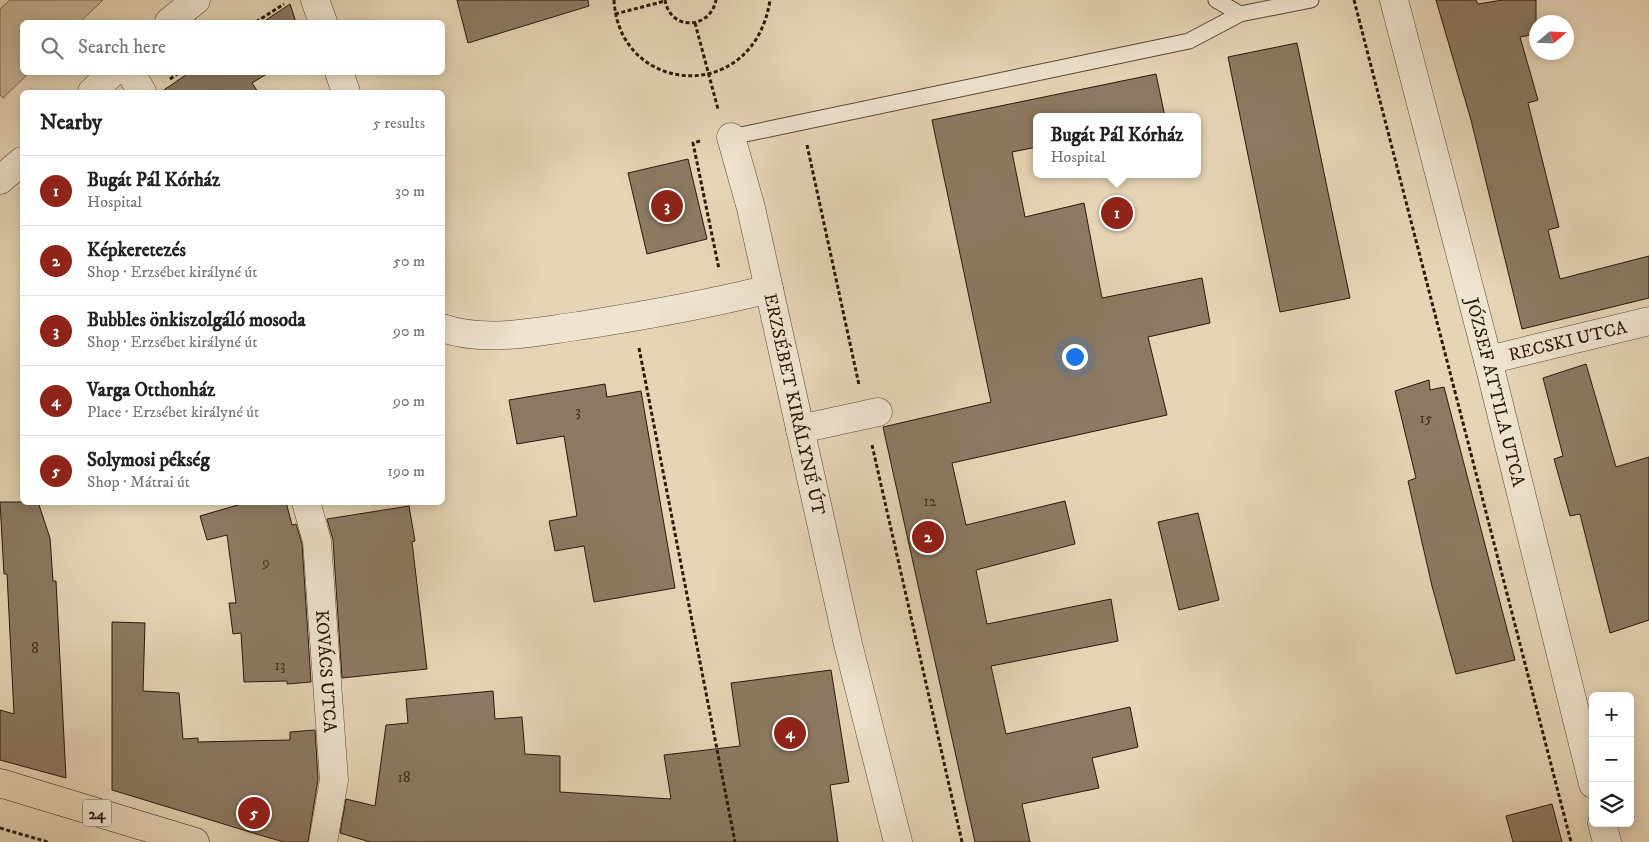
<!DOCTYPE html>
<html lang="en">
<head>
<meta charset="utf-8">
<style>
	:root { --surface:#fff; --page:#f6f6f6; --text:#222; --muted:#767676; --line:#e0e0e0; --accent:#8f2418 }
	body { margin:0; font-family:"IM FELL DW Pica",serif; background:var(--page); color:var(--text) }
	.controls { position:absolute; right:15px; bottom:15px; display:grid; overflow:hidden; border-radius:8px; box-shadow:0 2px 12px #0003 }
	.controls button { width:45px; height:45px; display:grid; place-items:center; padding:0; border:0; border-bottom:1px solid var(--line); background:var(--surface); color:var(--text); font:25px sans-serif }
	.compass { position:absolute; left:1529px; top:15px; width:45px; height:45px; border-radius:50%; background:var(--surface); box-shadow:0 2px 12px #0003; rotate:71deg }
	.you { position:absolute; left:1074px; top:356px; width:18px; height:18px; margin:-12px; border:4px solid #fff; border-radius:50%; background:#1a73e8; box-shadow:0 0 0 8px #1a73e833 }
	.badge { display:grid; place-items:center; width:32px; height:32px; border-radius:50%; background:var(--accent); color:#fff; font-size:16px; font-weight:700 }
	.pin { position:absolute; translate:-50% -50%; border:2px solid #fff; box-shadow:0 1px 5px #0006 }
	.popup { position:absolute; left:1033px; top:113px; width:168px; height:65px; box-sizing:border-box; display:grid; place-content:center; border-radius:8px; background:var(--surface); filter:drop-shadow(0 1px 4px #0005); font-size:16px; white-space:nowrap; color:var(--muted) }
	.popup b { font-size:19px; color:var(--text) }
	.popup::after { content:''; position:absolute; left:50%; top:100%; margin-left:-10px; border:10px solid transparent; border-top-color:var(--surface) }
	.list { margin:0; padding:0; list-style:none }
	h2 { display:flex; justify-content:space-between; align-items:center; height:65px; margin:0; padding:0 20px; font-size:21px }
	h2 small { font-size:16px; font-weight:400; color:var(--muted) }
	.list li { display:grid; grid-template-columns:32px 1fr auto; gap:15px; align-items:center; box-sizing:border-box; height:70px; padding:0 20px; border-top:1px solid var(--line) }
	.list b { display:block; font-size:19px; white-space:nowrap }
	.list p { margin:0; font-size:16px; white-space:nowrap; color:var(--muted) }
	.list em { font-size:16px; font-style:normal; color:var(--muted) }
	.icon { flex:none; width:28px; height:28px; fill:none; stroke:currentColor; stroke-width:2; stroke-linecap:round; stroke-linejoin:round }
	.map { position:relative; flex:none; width:1649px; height:842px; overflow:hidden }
	.search { position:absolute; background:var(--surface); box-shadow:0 2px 12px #0003; left:20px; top:20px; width:425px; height:55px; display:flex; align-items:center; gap:12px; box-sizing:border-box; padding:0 18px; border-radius:8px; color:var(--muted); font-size:19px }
	.panel { position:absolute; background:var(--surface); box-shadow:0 2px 12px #0003; left:20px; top:90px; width:425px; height:415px; border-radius:8px }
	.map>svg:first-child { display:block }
	.green { fill:#c6b598; stroke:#786652 }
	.building { fill:#8c7a63; stroke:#2a180b }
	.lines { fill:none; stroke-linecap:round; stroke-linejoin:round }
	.service-casing { stroke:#594736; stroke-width:17 }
	.minor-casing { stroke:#594736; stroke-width:29 }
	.primary-casing { stroke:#2a180b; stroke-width:29 }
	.path { stroke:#2a180b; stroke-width:3; stroke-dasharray:4 2.5; stroke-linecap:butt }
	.service { stroke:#efe4cf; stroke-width:15 }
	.minor { stroke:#efe4cf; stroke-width:28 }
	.primary { stroke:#e6d5b5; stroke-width:28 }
	.labels { text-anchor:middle; stroke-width:4; stroke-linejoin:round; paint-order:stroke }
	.number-label { font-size:15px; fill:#423021 }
	.shield { fill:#efe4cf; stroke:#655546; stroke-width:1 }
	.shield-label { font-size:16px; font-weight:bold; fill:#2a180b }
	.street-label { font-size:18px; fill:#2a180b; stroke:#efe4cf }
</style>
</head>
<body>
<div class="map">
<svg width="1649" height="842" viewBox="0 0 1649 842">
	<rect width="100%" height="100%" fill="#e6d5b5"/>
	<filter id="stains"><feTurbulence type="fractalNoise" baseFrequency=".004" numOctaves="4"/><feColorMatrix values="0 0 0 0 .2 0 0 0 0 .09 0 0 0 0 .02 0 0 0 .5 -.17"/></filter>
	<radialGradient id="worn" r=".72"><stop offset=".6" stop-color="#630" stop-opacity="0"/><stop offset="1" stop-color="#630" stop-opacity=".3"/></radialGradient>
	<polygon class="green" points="10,0 103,0 80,22 22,22 22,72 29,73 3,98 0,95 0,9"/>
	<g class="building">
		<polygon points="457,0 588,0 589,6 468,43"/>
		<polygon points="1436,0 1476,0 1478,4 1503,0 1536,0 1536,34 1520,37 1538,100 1528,103 1559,227 1548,230 1560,279 1649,256 1649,298 1522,329 1471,120"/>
		<polygon points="290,4 296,22 263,22"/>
		<polygon points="1297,43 1350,298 1280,312 1228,57"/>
		<polygon points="190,72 270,72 252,83 258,92 161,92"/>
		<polygon points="1156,74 1165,117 1037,117 1037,147 1012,152 1025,217 1084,203 1102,298 1202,278 1210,323 1148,337 1167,415 952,463 966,525 1065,501 1075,544 976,570 987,624 1111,599 1118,641 991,666 1006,734 1130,707 1138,747 1092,758 1099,788 1022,804 1030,842 975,842 883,427 991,402 932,120"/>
		<polygon points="688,159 707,239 647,254 628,173"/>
		<polygon points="1586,364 1616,467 1649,457 1649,620 1610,633 1580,514 1570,516 1554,459 1563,456 1543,378"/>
		<polygon points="1429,380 1430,390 1444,387 1515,660 1456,674 1432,586 1408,481 1416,478 1395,391"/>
		<polygon points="605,384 607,397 641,391 675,588 594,602 584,546 555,551 549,521 577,516 564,436 517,444 509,400"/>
		<polygon points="0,502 38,502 50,538 53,581 56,581 66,778 0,760 0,710 14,714 7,574 4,574"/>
		<polygon points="248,502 286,502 292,525 296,524 302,544 311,682 287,684 287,681 244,682 241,633 233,634 229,603 236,603 227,535 207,540 200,516"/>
		<polygon points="409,506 415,541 412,542 427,669 342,678 333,540 327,519"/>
		<polygon points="1198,513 1219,600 1179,610 1158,522"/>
		<polygon points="112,622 145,623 143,691 179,693 183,739 198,738 198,742 290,740 290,732 315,730 318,779 308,842 284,842 263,836 112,790"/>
		<polygon points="831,670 849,782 830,785 838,842 370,842 340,833 346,799 375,806 386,725 408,723 406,699 493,691 495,719 522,717 525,754 560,756 560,792 671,799 664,755 740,746 731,683"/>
		<polygon points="1552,804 1562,842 1513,842 1506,816"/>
	</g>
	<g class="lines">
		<g class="service-casing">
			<g id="service">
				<polyline points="1216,0 1240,14 1311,0"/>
				<polyline points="731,137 1189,41 1240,14"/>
			</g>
		</g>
		<g class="minor-casing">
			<g id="minor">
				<polyline points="315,0 323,22"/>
				<path id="s1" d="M1394 0 1488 360 1593 784"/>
				<polyline points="169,22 196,0"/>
				<polyline points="130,72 142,92"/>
				<polyline points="339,72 346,92"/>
				<polyline points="92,92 113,72"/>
				<polyline points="731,137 751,208 769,289"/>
				<polyline points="0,180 22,161"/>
				<path id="s2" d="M442 328C486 343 533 332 578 326 642 316 706 305 769 289L848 644 898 842"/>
				<path id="s3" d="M1488 360 1649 321"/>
				<polyline points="800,429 878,412"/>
				<path id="s4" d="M306 502 317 541 334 780 323 842"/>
				<polyline points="1602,823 1607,842"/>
			</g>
		</g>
		<g class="primary-casing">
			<polyline id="primary" points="0,783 195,842"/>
		</g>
		<g class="path">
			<path d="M614 0C619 96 754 106 770 0"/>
			<path d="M665 0C670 31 710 30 716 0"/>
			<polyline points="1354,0 1571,842"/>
			<polyline points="615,14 665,1"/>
			<polyline points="256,22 284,4"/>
			<polyline points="695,23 718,109"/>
			<polyline points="170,79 180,72"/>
			<polyline points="700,141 693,143 719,269"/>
			<polyline points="807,145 859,385"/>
			<polyline points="639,348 735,842"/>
			<polyline points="872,445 962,842"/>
			<polyline points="0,828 48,842"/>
		</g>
		<use href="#service" class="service"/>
		<use href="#minor" class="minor"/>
		<use href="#primary" class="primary"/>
	</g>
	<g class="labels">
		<g class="number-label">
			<text x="578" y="416">3</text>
			<text x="1426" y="423">15</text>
			<text x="930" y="506">12</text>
			<text x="266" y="567">9</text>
			<text x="35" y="653">8</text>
			<text x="280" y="670">13</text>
			<text x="404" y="782">18</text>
		</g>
		<rect class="shield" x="83" y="799.5" width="28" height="27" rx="4"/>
		<g class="shield-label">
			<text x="97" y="819">24</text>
		</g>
		<g class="street-label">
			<text dy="6" stroke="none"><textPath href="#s3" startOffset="82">RECSKI UTCA</textPath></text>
			<text dy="6" stroke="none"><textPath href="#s1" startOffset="405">JÓZSEF ATTILA UTCA</textPath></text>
			<text dy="6" stroke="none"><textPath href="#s2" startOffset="450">ERZSÉBET KIRÁLYNÉ ÚT</textPath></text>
			<text dy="6" stroke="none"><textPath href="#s4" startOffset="171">KOVÁCS UTCA</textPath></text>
		</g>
	</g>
	<rect width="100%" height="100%" filter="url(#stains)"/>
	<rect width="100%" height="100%" fill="url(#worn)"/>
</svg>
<div class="controls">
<button>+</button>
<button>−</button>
<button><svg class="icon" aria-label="layers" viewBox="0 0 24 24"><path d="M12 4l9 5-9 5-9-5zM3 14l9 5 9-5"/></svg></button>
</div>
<svg class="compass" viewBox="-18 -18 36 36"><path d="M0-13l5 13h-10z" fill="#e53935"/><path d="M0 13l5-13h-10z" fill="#767676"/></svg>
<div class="you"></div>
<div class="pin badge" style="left:1117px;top:213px">1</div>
<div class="popup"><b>Bugát Pál Kórház</b>Hospital</div>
<div class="pin badge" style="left:928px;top:537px">2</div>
<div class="pin badge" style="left:667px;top:206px">3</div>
<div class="pin badge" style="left:790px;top:733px">4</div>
<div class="pin badge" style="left:254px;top:813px">5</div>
<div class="search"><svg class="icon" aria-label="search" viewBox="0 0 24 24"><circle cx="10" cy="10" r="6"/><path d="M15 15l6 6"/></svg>Search here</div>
<section class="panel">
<h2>Nearby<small>5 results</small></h2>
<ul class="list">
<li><span class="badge">1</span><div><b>Bugát Pál Kórház</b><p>Hospital</p></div><em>30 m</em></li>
<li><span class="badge">2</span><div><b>Képkeretezés</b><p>Shop · Erzsébet királyné út</p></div><em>50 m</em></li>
<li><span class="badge">3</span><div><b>Bubbles önkiszolgáló mosoda</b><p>Shop · Erzsébet királyné út</p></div><em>90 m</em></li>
<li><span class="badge">4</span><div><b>Varga Otthonház</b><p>Place · Erzsébet királyné út</p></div><em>90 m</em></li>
<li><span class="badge">5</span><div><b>Solymosi pékség</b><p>Shop · Mátrai út</p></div><em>190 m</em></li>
</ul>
</section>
</div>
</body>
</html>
